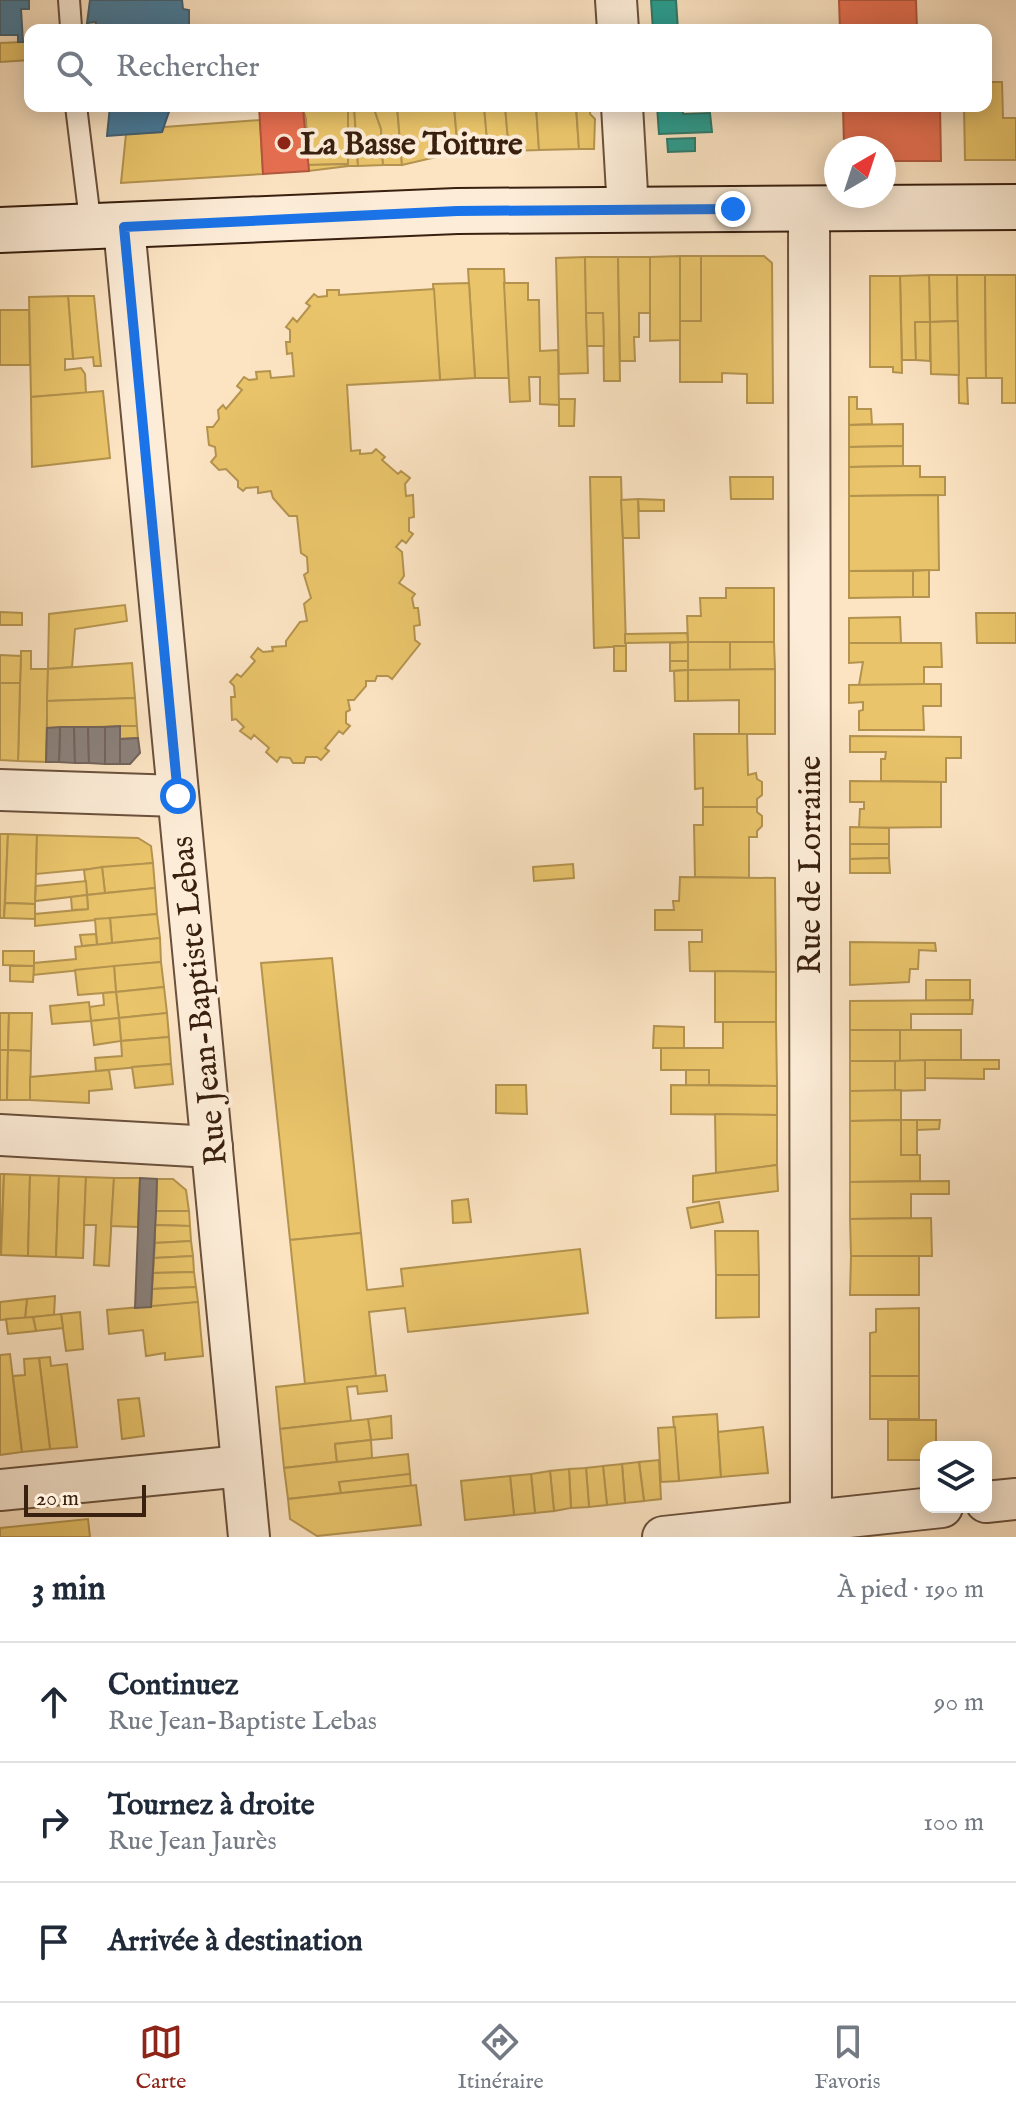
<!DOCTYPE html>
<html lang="fr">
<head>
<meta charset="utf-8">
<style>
	:root { --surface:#fff; --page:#f2f2f3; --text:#1f2937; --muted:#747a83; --line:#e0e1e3; --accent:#8f2418 }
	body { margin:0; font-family:"IM FELL English",serif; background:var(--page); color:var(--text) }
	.controls { position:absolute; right:24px; bottom:24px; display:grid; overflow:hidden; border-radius:16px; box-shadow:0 4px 20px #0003 }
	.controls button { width:72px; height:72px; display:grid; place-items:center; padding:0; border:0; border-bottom:2px solid var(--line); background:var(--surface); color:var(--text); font:40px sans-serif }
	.compass { position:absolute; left:824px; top:136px; width:72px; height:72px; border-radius:50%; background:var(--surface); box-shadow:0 4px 20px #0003; rotate:39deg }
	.scale { position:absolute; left:24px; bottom:20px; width:122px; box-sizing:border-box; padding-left:8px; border:4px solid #39200f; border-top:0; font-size:22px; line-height:28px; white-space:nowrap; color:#39200f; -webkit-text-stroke:6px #fdedd8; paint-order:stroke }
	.stop { position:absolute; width:24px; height:24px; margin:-18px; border:6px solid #1a73e8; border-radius:50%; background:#fff }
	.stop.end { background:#1a73e8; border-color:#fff; box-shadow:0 2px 8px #0008 }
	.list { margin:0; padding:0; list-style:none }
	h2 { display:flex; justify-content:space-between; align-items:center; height:104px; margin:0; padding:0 32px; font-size:34px }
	h2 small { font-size:26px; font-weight:400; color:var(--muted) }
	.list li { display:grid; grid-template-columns:52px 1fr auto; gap:24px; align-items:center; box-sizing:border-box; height:120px; padding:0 32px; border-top:2px solid var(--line) }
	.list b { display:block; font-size:30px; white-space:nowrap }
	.list p { margin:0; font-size:26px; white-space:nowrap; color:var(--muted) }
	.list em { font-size:26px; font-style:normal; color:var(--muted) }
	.icon { flex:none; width:44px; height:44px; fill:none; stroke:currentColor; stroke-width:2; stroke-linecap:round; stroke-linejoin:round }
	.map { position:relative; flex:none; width:1016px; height:1537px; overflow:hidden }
	.search { position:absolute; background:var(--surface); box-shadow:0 4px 20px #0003; left:24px; right:24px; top:24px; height:88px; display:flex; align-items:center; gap:20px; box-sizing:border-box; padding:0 28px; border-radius:16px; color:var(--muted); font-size:30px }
	.sheet { height:464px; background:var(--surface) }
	nav { display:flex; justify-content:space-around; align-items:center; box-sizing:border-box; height:112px; border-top:2px solid var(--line); background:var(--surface); font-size:22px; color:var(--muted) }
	nav a { display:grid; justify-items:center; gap:4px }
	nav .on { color:var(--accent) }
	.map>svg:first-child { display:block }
	.homes { fill:#e9c46a; stroke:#b4934f; stroke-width:2 }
	.shops { fill:#e76f51; stroke:#b3573d; stroke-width:2 }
	.schools { fill:#2a9d8f; stroke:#2e7869; stroke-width:2 }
	.public { fill:#457b9d; stroke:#416072; stroke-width:2 }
	.industry { fill:#8a817c; stroke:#72645b; stroke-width:2 }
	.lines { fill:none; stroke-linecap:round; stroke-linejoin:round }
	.lane-casing { stroke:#6a513c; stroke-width:24 }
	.street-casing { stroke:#6a513c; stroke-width:44 }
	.secondary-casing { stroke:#39200f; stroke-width:48 }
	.lane { stroke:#fdedd8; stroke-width:20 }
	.street { stroke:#fdedd8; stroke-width:40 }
	.secondary { stroke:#fdedd8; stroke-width:44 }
	.route { stroke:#1a73e8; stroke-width:10 }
	.poi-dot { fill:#8f2418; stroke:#fdedd8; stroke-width:3 }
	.labels { text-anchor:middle; stroke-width:8; stroke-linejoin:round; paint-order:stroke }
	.poi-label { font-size:32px; font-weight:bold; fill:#39200f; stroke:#fdedd8; text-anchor:start }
	.street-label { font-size:32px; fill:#39200f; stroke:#fdedd8 }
</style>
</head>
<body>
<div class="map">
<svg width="1016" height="1537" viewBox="0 0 1016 1537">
	<rect width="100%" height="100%" fill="#fce4c3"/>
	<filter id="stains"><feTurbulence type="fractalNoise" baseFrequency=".0025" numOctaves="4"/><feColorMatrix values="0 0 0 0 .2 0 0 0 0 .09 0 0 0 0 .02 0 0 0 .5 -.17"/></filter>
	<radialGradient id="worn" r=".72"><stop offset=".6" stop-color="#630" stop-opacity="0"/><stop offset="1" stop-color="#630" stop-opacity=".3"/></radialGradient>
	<g class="homes">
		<polygon points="23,42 30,42 30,60 0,62 0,43"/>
		<polygon points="986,82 1002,82 1003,118 1016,118 1016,160 965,160 964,106 986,106"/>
		<polygon points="299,106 348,106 348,164 308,165 306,119 303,109 299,109"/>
		<polygon points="348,106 354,106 358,166 348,166"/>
		<polygon points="354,106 373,106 381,129 383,165 358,166"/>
		<polygon points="373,106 397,106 402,165 383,165 381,129"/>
		<polygon points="397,106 454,106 458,152 402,165"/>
		<polygon points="454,106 484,106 488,151 458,152"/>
		<polygon points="484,106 505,106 509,151 488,151"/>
		<polygon points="505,106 536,106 539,150 509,151"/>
		<polygon points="536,106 576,106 579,149 539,150"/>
		<polygon points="576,106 591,106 590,114 595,119 594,149 579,149"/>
		<polygon points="260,120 263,174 121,183 126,134 162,132 164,127"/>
		<polygon points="348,164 348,166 309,171 308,165"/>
		<rect x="680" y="256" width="21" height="65"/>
		<polygon points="680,256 680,340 650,341 650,257"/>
		<polygon points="701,256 764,256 772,263 773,403 747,403 747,374 722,373 722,382 680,382 680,321 701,321"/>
		<polygon points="585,257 588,373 559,374 556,258"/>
		<polygon points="585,257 618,257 620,381 604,381 603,313 586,313"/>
		<polygon points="618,257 650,257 650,313 639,313 639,337 634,337 635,361 620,361"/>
		<polygon points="468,269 504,269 509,378 475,378"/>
		<polygon points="929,275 957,275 958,321 930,322"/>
		<polygon points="929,275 930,322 915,322 916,360 902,360 900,276"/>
		<polygon points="957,275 985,275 986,378 967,378 968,404 959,403"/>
		<polygon points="985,275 1016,275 1016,403 1002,403 1002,378 986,378"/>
		<polygon points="870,276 900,276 902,373 893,372 893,367 870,367"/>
		<polygon points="469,283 475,378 440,380 433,284"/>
		<polygon points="504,283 528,283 528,300 539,300 540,351 558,350 559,405 540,404 540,377 529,377 530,401 510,402"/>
		<polygon points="434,289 440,380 347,385 351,451 360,450 360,454 372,453 376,449 385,457 382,460 398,474 401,471 410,478 405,484 406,496 413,495 414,517 409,518 409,531 413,534 406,543 402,540 396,547 402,552 404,576 399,583 415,594 412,598 414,608 418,608 420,625 414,626 415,640 420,644 392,679 388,676 377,676 375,681 366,681 366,686 354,700 348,700 350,710 346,712 346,723 350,726 343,734 339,731 325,748 329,751 321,760 317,757 306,757 304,763 293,763 290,758 280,757 277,762 266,752 269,748 254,735 251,739 240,731 244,727 236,719 232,720 231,697 235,697 234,686 230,682 237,674 241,677 255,661 251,657 258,648 263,652 273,651 272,647 286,646 286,641 300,622 307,621 304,604 311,598 304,575 308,572 307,557 301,553 297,516 289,516 273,498 271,491 258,493 258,487 246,488 243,491 238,487 238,481 226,469 219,470 211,462 216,456 215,447 209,445 207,427 213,427 219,419 218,410 223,405 226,409 242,390 237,386 244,377 249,380 257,379 256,372 270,371 271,378 294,376 292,353 287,354 286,342 290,342 290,330 286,327 293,318 297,322 310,306 306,303 314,294 318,297 327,296 327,290 339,290 339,295"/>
		<polygon points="68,296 94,296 101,366 94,366 93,357 73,359"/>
		<polygon points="68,296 73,359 65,359 65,370 81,368 85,374 86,393 31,397 29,297"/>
		<polygon points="0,310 29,310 30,365 0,365"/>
		<polygon points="586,313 603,313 604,346 587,346"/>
		<polygon points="958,321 959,375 931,374 930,322"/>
		<polygon points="915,322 930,322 930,361 916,360"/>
		<polygon points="103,391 110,458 32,467 31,397"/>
		<polygon points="849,397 857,397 857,409 871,409 872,424 849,425"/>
		<polygon points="559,399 575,399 574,426 559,426"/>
		<polygon points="903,424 903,446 849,447 849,425"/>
		<polygon points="903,446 903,466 849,467 849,447"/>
		<polygon points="903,466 920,466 920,477 945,477 945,495 849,496 849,467"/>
		<polygon points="590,477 621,477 626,646 594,648"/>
		<polygon points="730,477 773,477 773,499 731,499"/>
		<polygon points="938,495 939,570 849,571 849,496"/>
		<polygon points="638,499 639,538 623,538 621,500"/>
		<polygon points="638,499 664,500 664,511 639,511"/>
		<polygon points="929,570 929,597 913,597 913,571"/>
		<polygon points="849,571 913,571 913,597 849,598"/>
		<polygon points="726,588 774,588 774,642 688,642 687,616 701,616 700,598 726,598"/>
		<polygon points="125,605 127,621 75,629 72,667 48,669 49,614"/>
		<polygon points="0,612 22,613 22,625 0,625"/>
		<polygon points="976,613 1016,613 1016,643 977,643"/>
		<polygon points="900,617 901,643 849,643 849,618"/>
		<polygon points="687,633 688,642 625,643 625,634"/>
		<polygon points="688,642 688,661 670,661 670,643"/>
		<rect x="688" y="642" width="42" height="28"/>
		<polygon points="730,642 774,642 775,669 730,670"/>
		<polygon points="849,643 941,643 942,667 924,667 924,686 859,685 863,662 849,663"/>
		<rect x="614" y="646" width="12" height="25"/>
		<polygon points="21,651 31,651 31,669 48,669 46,762 18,761"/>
		<polygon points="0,655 21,656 20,683 0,683"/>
		<polygon points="670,661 688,661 688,670 670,671"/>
		<polygon points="132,663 135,698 47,701 48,669"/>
		<polygon points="775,669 775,734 739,734 739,700 688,701 688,670"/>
		<polygon points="688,670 688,701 675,701 674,671"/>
		<polygon points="0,683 20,683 18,761 0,760"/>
		<polygon points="924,684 941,684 941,706 923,706 924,730 859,730 859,711 863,710 863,702 849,703 849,685"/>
		<polygon points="135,698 137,726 47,728 47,701"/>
		<polygon points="120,726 137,726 138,738 120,739"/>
		<polygon points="694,734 747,734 748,775 756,773 757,779 762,782 762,795 757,799 757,807 703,807 703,788 695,789"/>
		<polygon points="850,736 961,737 961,758 946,758 946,782 881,781 881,759 885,759 886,752 850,752"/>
		<polygon points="850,781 941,782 941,827 859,828 860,809 864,809 864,802 850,802"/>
		<polygon points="703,807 757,807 757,812 762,816 762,826 757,831 757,837 749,837 749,878 695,877 694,825 703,825"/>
		<polygon points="850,827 889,828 889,844 850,844"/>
		<polygon points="0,834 8,834 4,918 0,918"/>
		<polygon points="8,834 37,835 35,904 5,903"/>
		<polygon points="37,835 138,838 151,846 153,863 36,874"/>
		<polygon points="850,844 889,844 889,858 850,859"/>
		<polygon points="889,858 890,873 850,873 850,859"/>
		<polygon points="153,863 155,888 105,893 102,867"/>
		<polygon points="573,864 574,878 534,881 533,867"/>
		<polygon points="102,867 105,893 87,895 84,870"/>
		<polygon points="680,877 775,878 776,972 690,971 689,942 702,942 702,930 655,930 655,910 674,910 673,901 679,901"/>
		<polygon points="86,881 87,895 35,901 36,886"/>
		<polygon points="155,888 157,914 35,926 35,914 88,909 87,895"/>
		<polygon points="87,895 88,909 72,910 71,897"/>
		<polygon points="5,903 35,904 35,919 4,918"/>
		<polygon points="157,914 160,938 112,943 110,918"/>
		<polygon points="110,918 112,943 97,945 95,919"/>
		<polygon points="96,934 97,945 82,946 80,935"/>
		<polygon points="160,938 161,962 33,975 34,963 76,959 75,947"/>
		<polygon points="850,942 935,943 936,951 919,950 918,969 910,969 909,982 850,985"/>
		<polygon points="3,951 34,951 34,966 3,965"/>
		<polygon points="332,958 361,1233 290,1240 261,963"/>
		<polygon points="161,962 164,987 116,992 114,966"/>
		<polygon points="10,966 34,966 33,982 10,981"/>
		<polygon points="114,966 116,992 78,995 75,970"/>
		<polygon points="715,971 776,972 776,1022 715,1022"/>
		<polygon points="926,980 970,980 970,1000 926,1001"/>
		<polygon points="164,987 167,1013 119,1018 116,992"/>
		<polygon points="116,992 119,1018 91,1021 89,1007 104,1005 103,993"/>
		<polygon points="973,1000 972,1014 911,1014 911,1030 850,1030 850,1001"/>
		<polygon points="89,1002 91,1021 52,1024 50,1006"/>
		<polygon points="0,1013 9,1013 8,1050 0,1050"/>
		<polygon points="9,1013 32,1013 31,1051 8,1050"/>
		<polygon points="167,1013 169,1037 121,1041 119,1018"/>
		<polygon points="119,1018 121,1041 94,1045 91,1021"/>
		<polygon points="723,1022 776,1022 777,1086 709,1085 709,1070 661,1070 661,1048 723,1048"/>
		<polygon points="654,1026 684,1027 684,1048 653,1048"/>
		<rect x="850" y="1030" width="50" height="31"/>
		<polygon points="900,1030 961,1030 961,1060 900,1061"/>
		<polygon points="169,1037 171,1064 96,1071 95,1058 122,1056 121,1041"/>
		<polygon points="0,1050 8,1050 7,1100 0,1100"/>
		<polygon points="8,1050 31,1051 30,1100 7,1100"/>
		<polygon points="925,1060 999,1060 999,1069 984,1069 984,1079 925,1078"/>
		<polygon points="925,1060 925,1090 895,1091 895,1061"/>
		<rect x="850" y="1061" width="45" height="30"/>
		<polygon points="171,1064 173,1084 135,1088 132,1067"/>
		<polygon points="109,1070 112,1089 89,1091 89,1103 30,1100 30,1077"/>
		<polygon points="686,1070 709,1070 709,1085 686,1086"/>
		<polygon points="496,1085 526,1085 527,1114 496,1113"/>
		<polygon points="671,1085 777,1086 777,1115 671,1114"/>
		<polygon points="901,1090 901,1120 850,1121 850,1091"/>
		<polygon points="715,1114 777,1115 777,1165 716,1173"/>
		<polygon points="901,1120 901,1155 920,1155 920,1181 850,1182 850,1121"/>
		<rect x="901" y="1120" width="16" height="35"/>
		<polygon points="917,1120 940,1120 939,1129 917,1130"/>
		<polygon points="777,1165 778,1191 693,1202 693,1176"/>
		<polygon points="0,1174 4,1174 1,1255 0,1255"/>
		<polygon points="4,1174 30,1175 28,1256 1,1255"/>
		<polygon points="30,1175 59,1176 56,1257 28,1256"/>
		<polygon points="59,1176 86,1177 83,1258 56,1257"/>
		<polygon points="86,1177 114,1178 109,1266 94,1265 96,1225 84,1225"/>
		<polygon points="114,1178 140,1178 138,1227 111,1226"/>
		<polygon points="157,1179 173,1179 186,1190 189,1211 156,1211"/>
		<polygon points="949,1181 949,1194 911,1194 911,1218 850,1219 850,1182"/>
		<polygon points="468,1199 471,1222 453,1223 452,1201"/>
		<polygon points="719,1202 723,1222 691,1228 687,1208"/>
		<polygon points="156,1211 189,1211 190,1226 155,1225"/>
		<polygon points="931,1218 932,1256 851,1256 850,1219"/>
		<polygon points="155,1225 190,1226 191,1241 155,1243"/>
		<polygon points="715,1231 758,1231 759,1275 716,1275"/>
		<polygon points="361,1233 367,1290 403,1286 401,1269 580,1249 588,1313 408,1332 405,1308 369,1312 376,1376 305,1384 290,1240"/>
		<polygon points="191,1241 193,1256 154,1258 155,1243"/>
		<polygon points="193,1256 194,1272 153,1273 154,1258"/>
		<polygon points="851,1256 919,1256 919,1295 850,1295"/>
		<polygon points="194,1272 196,1287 152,1289 153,1273"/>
		<polygon points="716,1275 759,1275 759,1317 716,1318"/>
		<polygon points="196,1287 198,1302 151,1307 152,1289"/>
		<polygon points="55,1296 54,1315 25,1318 27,1299"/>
		<polygon points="27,1299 25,1318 0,1320 0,1302"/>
		<polygon points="198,1302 203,1356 165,1360 165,1353 146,1356 143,1330 109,1334 107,1310"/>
		<polygon points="919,1308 919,1376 870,1376 870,1333 876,1332 876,1309"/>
		<polygon points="80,1312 83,1349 66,1351 61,1314"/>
		<polygon points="61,1314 63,1328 36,1331 33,1317"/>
		<polygon points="33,1317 36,1331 8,1334 6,1319"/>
		<polygon points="10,1354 22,1452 0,1455 0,1355"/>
		<polygon points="50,1357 51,1366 67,1364 77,1447 50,1449 39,1358"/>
		<polygon points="39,1358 50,1449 22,1452 13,1376 25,1375 24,1359"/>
		<polygon points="385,1375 387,1391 358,1394 357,1386 347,1387 351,1421 280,1429 276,1387"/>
		<rect x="870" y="1376" width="49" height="43"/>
		<polygon points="139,1398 144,1436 122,1439 118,1400"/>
		<polygon points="717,1414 721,1477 679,1481 673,1417"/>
		<polygon points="391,1416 392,1438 371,1440 368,1419"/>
		<polygon points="368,1419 371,1440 335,1444 337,1462 284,1468 280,1429"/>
		<polygon points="888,1420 936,1420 936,1447 926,1447 926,1460 888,1460"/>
		<polygon points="675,1427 679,1481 661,1482 658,1428"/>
		<polygon points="763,1427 768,1473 721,1477 718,1432"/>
		<polygon points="371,1440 372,1458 337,1462 335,1444"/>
		<polygon points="408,1454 410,1474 339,1482 341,1493 288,1499 284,1468"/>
		<polygon points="659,1460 661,1499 644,1501 639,1462"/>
		<polygon points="639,1462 644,1501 625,1503 622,1464"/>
		<polygon points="622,1464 625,1503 607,1505 603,1466"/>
		<polygon points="603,1466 607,1505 589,1507 586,1468"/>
		<polygon points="586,1468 589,1507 571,1508 569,1469"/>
		<polygon points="569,1469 571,1508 554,1511 550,1471"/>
		<polygon points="550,1471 554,1511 535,1513 531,1474"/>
		<polygon points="410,1474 411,1486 341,1493 339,1482"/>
		<polygon points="531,1474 535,1513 514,1515 510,1476"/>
		<polygon points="510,1476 514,1515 465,1520 461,1481"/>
		<polygon points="416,1485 421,1525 317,1536 290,1519 288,1499"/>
		<polygon points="88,1519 90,1537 0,1537 0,1528"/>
	</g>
	<g class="shops">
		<polygon points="839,0 916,0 917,30 840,30"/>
		<polygon points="259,106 299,106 299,109 303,109 309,171 263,174"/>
		<polygon points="843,106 940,106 941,161 884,161 884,148 844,145"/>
	</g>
	<g class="schools">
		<polygon points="651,0 676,0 678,30 653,30"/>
		<polygon points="657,106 683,106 683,114 710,113 712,132 659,134"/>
		<polygon points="695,138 695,151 668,152 667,139"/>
	</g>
	<g class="public">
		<polygon points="0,0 29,0 29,9 21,9 23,42 18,42 18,35 0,35"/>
		<polygon points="90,0 182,0 183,9 189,10 189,30 95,30 96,22 87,23"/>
		<polygon points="110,106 171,106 162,132 107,136"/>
	</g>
	<g class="industry">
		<polygon points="120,726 120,764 105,764 105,727"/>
		<polygon points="60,727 74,727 75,763 59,762"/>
		<polygon points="60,727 59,762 46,762 47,728"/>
		<polygon points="74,727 88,727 89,763 75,763"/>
		<polygon points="88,727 105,727 105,764 89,763"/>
		<polygon points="138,738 140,753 130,764 120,764 120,739"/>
		<polygon points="140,1178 157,1179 156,1211 151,1307 135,1308"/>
	</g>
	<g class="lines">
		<g class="lane-casing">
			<g id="lane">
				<polyline points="69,0 71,27"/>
				<polyline points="76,106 91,228"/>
			</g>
		</g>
		<g class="street-casing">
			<g id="street">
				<polyline points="616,0 618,30"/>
				<polyline points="622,106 628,210"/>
				<polyline points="809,208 811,1521"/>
				<polyline points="124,227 249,1537"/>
				<polyline points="0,790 178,796"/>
				<polyline points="0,1135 212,1147"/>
				<polyline points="0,1490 242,1466"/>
				<polyline points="986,1502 1016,1499"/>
				<polyline points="663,1537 942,1507"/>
			</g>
		</g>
		<g class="secondary-casing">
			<polyline id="secondary" points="0,230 457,211 1016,207"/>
		</g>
		<use href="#lane" class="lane"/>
		<use href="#street" class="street"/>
		<use href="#secondary" class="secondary"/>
	</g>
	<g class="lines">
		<polyline class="route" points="178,796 124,227 457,211 733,209"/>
	</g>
	<circle class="poi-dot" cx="284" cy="143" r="8"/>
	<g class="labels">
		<g class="poi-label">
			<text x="300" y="154">La Basse Toiture</text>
		</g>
		<g class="street-label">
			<text transform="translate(809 865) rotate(-90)" y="11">Rue de Lorraine</text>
			<text transform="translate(198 1001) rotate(-96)" y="11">Rue Jean-Baptiste Lebas</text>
		</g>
	</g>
	<rect width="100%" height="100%" filter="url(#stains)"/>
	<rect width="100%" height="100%" fill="url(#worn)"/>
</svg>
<div class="controls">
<button><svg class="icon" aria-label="layers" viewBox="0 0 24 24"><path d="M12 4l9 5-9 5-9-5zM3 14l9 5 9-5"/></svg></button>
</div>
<svg class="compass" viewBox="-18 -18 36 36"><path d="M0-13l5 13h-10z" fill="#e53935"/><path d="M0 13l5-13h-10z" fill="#747a83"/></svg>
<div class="scale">20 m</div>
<div class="stop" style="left:178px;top:796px"></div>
<div class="stop end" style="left:733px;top:209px"></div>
<div class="search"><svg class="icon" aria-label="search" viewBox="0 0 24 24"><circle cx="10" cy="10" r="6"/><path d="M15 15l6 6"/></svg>Rechercher</div>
</div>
<section class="sheet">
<h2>3 min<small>À pied · 190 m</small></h2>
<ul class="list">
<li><svg class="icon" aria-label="ahead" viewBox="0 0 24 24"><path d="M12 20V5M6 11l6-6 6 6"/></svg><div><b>Continuez</b><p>Rue Jean-Baptiste Lebas</p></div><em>90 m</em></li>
<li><svg class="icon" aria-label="right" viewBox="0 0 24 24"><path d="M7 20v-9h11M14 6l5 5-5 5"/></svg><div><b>Tournez à droite</b><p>Rue Jean Jaurès</p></div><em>100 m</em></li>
<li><svg class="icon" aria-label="arrive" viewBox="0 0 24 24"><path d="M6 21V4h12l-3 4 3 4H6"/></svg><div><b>Arrivée à destination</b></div></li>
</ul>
</section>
<nav>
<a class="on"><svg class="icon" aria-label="map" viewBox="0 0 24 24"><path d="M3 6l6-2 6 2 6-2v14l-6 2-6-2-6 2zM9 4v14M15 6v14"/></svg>Carte</a>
<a><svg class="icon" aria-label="directions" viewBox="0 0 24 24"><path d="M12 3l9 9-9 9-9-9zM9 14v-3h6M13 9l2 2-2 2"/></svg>Itinéraire</a>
<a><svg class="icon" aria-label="saved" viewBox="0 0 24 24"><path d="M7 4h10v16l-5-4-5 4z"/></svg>Favoris</a>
</nav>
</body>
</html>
